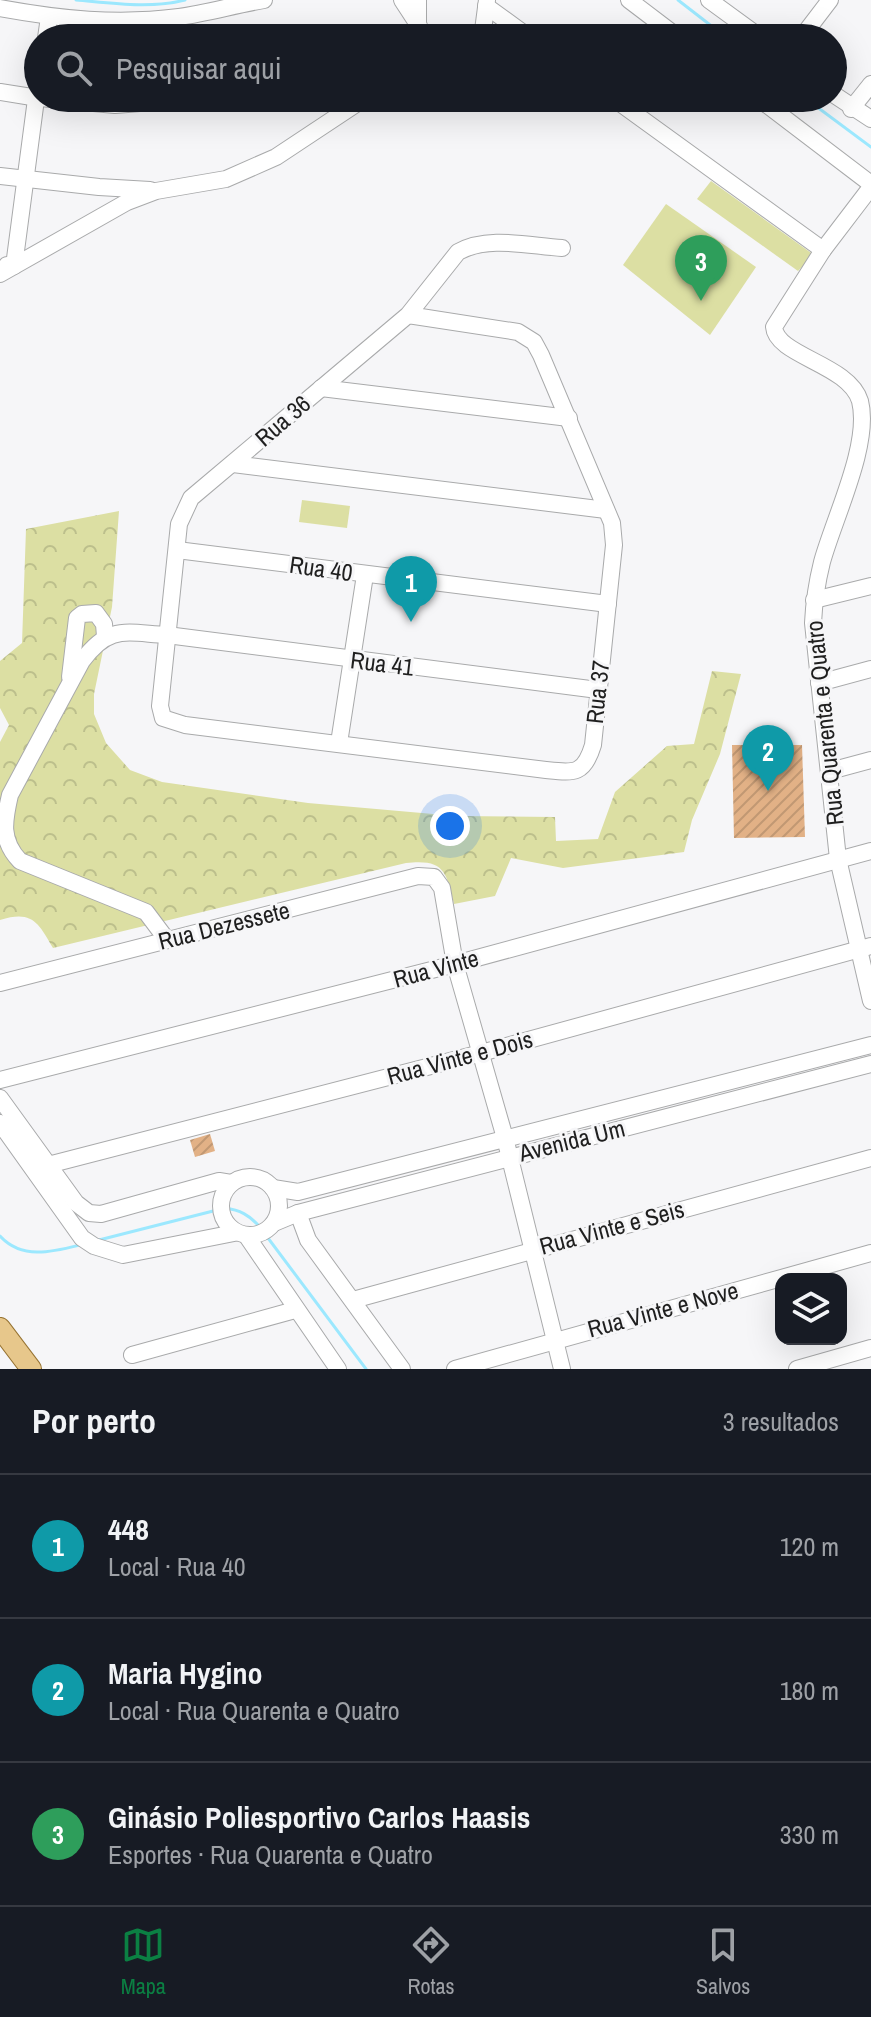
<!DOCTYPE html>
<html lang="pt">
<head>
<meta charset="utf-8">
<style>
	:root { --surface:#171b24; --page:#242831; --text:#f1f3f6; --muted:#9ea1a6; --line:#363941; --accent:#0b8043 }
	body { margin:0; font-family:"Archivo Narrow",sans-serif; background:var(--page); color:var(--text) }
	.controls { position:absolute; right:24px; bottom:24px; display:grid; overflow:hidden; border-radius:16px; box-shadow:0 8px 32px #0002 }
	.controls button { width:72px; height:72px; display:grid; place-items:center; padding:0; border:0; border-bottom:2px solid var(--line); background:var(--surface); color:var(--text); font:40px sans-serif }
	.you { position:absolute; left:450px; top:826px; width:28px; height:28px; margin:-20px; border:6px solid #fff; border-radius:50%; background:#1a73e8; box-shadow:0 0 0 12px #1a73e833 }
	.badge { display:grid; place-items:center; width:52px; height:52px; border-radius:50%; background:var(--accent); color:#fff; font-size:26px; font-weight:700 }
	.pin { position:absolute; translate:-50% -66px; filter:drop-shadow(0 2px 4px #0008) }
	.pin::after { content:''; position:absolute; top:42px; width:28px; height:24px; background:inherit; clip-path:polygon(0 0,100% 0,50% 100%) }
	.list { margin:0; padding:0; list-style:none }
	h2 { display:flex; justify-content:space-between; align-items:center; height:104px; margin:0; padding:0 32px; font-size:34px }
	h2 small { font-size:26px; font-weight:400; color:var(--muted) }
	.list li { display:grid; grid-template-columns:52px 1fr auto; gap:24px; align-items:center; box-sizing:border-box; height:144px; padding:0 32px; border-top:2px solid var(--line) }
	.list b { display:block; font-size:30px; white-space:nowrap }
	.list p { margin:0; font-size:26px; white-space:nowrap; color:var(--muted) }
	.list em { font-size:26px; font-style:normal; color:var(--muted) }
	.icon { flex:none; width:44px; height:44px; fill:none; stroke:currentColor; stroke-width:2; stroke-linecap:round; stroke-linejoin:round }
	.map { position:relative; flex:none; width:871px; height:1369px; overflow:hidden }
	.search { position:absolute; background:var(--surface); box-shadow:0 8px 32px #0002; left:24px; right:24px; top:24px; height:88px; display:flex; align-items:center; gap:20px; box-sizing:border-box; padding:0 28px; border-radius:44px; color:var(--muted); font-size:30px }
	.sheet { height:536px; background:var(--surface) }
	nav { display:flex; justify-content:space-around; align-items:center; box-sizing:border-box; height:112px; border-top:2px solid var(--line); background:var(--surface); font-size:22px; color:var(--muted) }
	nav a { display:grid; justify-items:center; gap:4px }
	nav .on { color:var(--accent) }
	.map>svg:first-child { display:block }
	.green { fill:#dcdfa3 }
	.forest { fill:url(#forest-crowns) }
	.lines { fill:none; stroke-linecap:round; stroke-linejoin:round }
	.stream { stroke:#9ce8fe; stroke-width:3 }
	.building { fill:url(#building-hatch) }
	.minor-casing { stroke:#a9aaab; stroke-width:18 }
	.major-casing { stroke:#977433; stroke-width:22 }
	.minor { stroke:#fff; stroke-width:16 }
	.major { stroke:#e7c78b; stroke-width:20 }
	.labels { text-anchor:middle; stroke-width:6; stroke-linejoin:round; paint-order:stroke }
	.street-label { font-size:24px; fill:#1f1f1f; stroke:#f6f6f8 }
</style>
</head>
<body>
<div class="map">
<svg width="871" height="1369" viewBox="0 0 871 1369">
	<defs>
		<pattern id="forest-crowns" width="20" height="18" patternUnits="userSpaceOnUse" patternTransform="scale(2)"><rect width="20" height="18" fill="#dcdfa3"/><path d="M2 6a3 3 0 1 1 6 0M12 15a3 3 0 1 1 6 0" fill="none" stroke="#bcbf8c"/></pattern>
		<pattern id="building-hatch" width="6" height="6" patternUnits="userSpaceOnUse" patternTransform="scale(2)"><rect width="6" height="6" fill="#e2b186"/><path d="M-1 1l2-2M0 6l6-6M5 7l2-2" fill="none" stroke="#c19873"/></pattern>
	</defs>
	<rect width="100%" height="100%" fill="#f6f6f8"/>
	<g class="green">
		<polygon points="711,181 814,255 798,271 697,199"/>
		<polygon points="666,204 756,267 710,335 623,265"/>
		<polygon points="302,500 350,506 347,528 299,522"/>
	</g>
	<path class="forest" d="M119 511 112 607 94 694V714L106 743 130 770 162 782 308 803 456 816 555 817 556 841 598 839 615 792 667 746 694 744 712 671 741 674 720 754 692 820 684 852 563 868 511 858 495 896 454 904C446 871 444 859 406 863L53 948C38 922 32 910 0 920V742L9 725 0 708V661L22 643 26 529Z"/>
	<g class="lines">
		<g class="stream">
			<path d="M76 0C111 3 150 9 185 0"/>
			<polyline points="678,0 727,38"/>
			<polyline points="805,98 871,147"/>
			<path d="M0 1236C22 1260 52 1252 80 1245"/>
			<path d="M99 1240 225 1208C240 1210 249 1215 259 1226L366 1369"/>
		</g>
	</g>
	<g class="building">
		<polygon points="732,745 802,745 805,837 734,838"/>
		<polygon points="210,1134 215,1151 195,1157 190,1140"/>
	</g>
	<g class="lines">
		<g class="minor-casing">
			<g id="minor">
				<polyline points="402,0 419,26"/>
				<polyline points="629,0 679,38"/>
				<polyline points="709,0 761,38"/>
				<polyline points="486,6 530,38"/>
				<path d="M0 8C60 19 117 25 179 17 207 13 235 5 264 0"/>
				<polyline points="46,38 49,17"/>
				<polyline points="418,38 418,0"/>
				<polyline points="482,38 487,0"/>
				<polyline points="801,38 830,0"/>
				<polyline points="0,92 38,98"/>
				<polyline points="833,94 871,119"/>
				<polyline points="40,98 115,105 203,98"/>
				<polyline points="613,98 823,250"/>
				<polyline points="758,98 871,184"/>
				<polyline points="851,109 871,84"/>
				<polyline points="0,176 99,187 150,190"/>
				<path d="M871 187 823 250 774 327C776 356 849 364 860 401 871 444 834 518 822 562 817 582 814 602 813 623L838 859 871 1001"/>
				<polyline points="7,265 14,266 38,84"/>
				<polyline points="0,274 127,202 156,191 226,179 276,157 365,98"/>
				<path d="M408 315 518 332 534 342 541 355 612 523 614 545 593 745C584 775 574 773 546 770L185 725 163 718 160 706 179 524 191 498 408 315 458 252C488 235 529 246 562 248"/>
				<polyline points="321,388 569,418"/>
				<polyline points="233,464 606,510"/>
				<polyline points="177,550 608,604"/>
				<polyline points="814,600 871,586"/>
				<polyline points="70,677 77,618 82,614 96,613 104,624 105,636"/>
				<polyline points="819,683 871,669"/>
				<polyline points="339,743 365,575"/>
				<polyline points="830,771 871,760"/>
				<path d="M167 940 146 912 20 861C0 840 4 821 10 795L82 661C109 624 126 633 167 635L598 690"/>
				<polyline points="0,983 418,876 434,877 442,888 455,964 505,1138 562,1369"/>
				<polyline points="0,1080 455,964 871,851"/>
				<polyline points="0,1098 76,1203 89,1213 101,1214 219,1181 231,1183"/>
				<polyline points="0,1123 82,1238 94,1246 123,1255 234,1233"/>
				<polyline points="48,1165 481,1053 871,946"/>
				<circle cx="250" cy="1206" r="29"/>
				<polyline points="273,1188 298,1192 871,1045"/>
				<polyline points="298,1213 308,1240 402,1369"/>
				<polyline points="274,1223 298,1213 871,1064"/>
				<polyline points="246,1235 338,1369"/>
				<polyline points="353,1300 871,1158"/>
				<polyline points="132,1355 295,1310"/>
				<polyline points="455,1369 871,1253"/>
				<polyline points="797,1369 871,1348"/>
			</g>
		</g>
		<g class="major-casing">
			<polyline id="major" points="0,1328 31,1369"/>
		</g>
		<use href="#minor" class="minor"/>
		<use href="#major" class="major"/>
	</g>
	<g class="labels">
		<g class="street-label">
			<text transform="translate(283 421) rotate(-41)" y="8">Rua 36</text>
			<text transform="translate(321 569) rotate(8)" y="8">Rua 40</text>
			<text transform="translate(382 664) rotate(7)" y="8">Rua 41</text>
			<text transform="translate(598 692) rotate(-84)" y="8">Rua 37</text>
			<text transform="translate(825 723) rotate(-96)" y="8">Rua Quarenta e Quatro</text>
			<text transform="translate(224 926) rotate(-14)" y="8">Rua Dezessete</text>
			<text transform="translate(436 969) rotate(-15)" y="8">Rua Vinte</text>
			<text transform="translate(460 1058) rotate(-15)" y="8">Rua Vinte e Dois</text>
			<text transform="translate(572 1141) rotate(-14)" y="8">Avenida Um</text>
			<text transform="translate(612 1228) rotate(-15)" y="8">Rua Vinte e Seis</text>
			<text transform="translate(663 1310) rotate(-15)" y="8">Rua Vinte e Nove</text>
		</g>
	</g>
</svg>
<div class="controls">
<button><svg class="icon" aria-label="layers" viewBox="0 0 24 24"><path d="M12 4l9 5-9 5-9-5zM3 14l9 5 9-5"/></svg></button>
</div>
<div class="you"></div>
<div class="pin badge" style="left:411px;top:622px;background:#0f9aa8">1</div>
<div class="pin badge" style="left:768px;top:791px;background:#0f9aa8">2</div>
<div class="pin badge" style="left:701px;top:301px;background:#2e9e5b">3</div>
<div class="search"><svg class="icon" aria-label="search" viewBox="0 0 24 24"><circle cx="10" cy="10" r="6"/><path d="M15 15l6 6"/></svg>Pesquisar aqui</div>
</div>
<section class="sheet">
<h2>Por perto<small>3 resultados</small></h2>
<ul class="list">
<li><span class="badge" style="background:#0f9aa8">1</span><div><b>448</b><p>Local · Rua 40</p></div><em>120 m</em></li>
<li><span class="badge" style="background:#0f9aa8">2</span><div><b>Maria Hygino</b><p>Local · Rua Quarenta e Quatro</p></div><em>180 m</em></li>
<li><span class="badge" style="background:#2e9e5b">3</span><div><b>Ginásio Poliesportivo Carlos Haasis</b><p>Esportes · Rua Quarenta e Quatro</p></div><em>330 m</em></li>
</ul>
</section>
<nav>
<a class="on"><svg class="icon" aria-label="map" viewBox="0 0 24 24"><path d="M3 6l6-2 6 2 6-2v14l-6 2-6-2-6 2zM9 4v14M15 6v14"/></svg>Mapa</a>
<a><svg class="icon" aria-label="directions" viewBox="0 0 24 24"><path d="M12 3l9 9-9 9-9-9zM9 14v-3h6M13 9l2 2-2 2"/></svg>Rotas</a>
<a><svg class="icon" aria-label="saved" viewBox="0 0 24 24"><path d="M7 4h10v16l-5-4-5 4z"/></svg>Salvos</a>
</nav>
</body>
</html>
